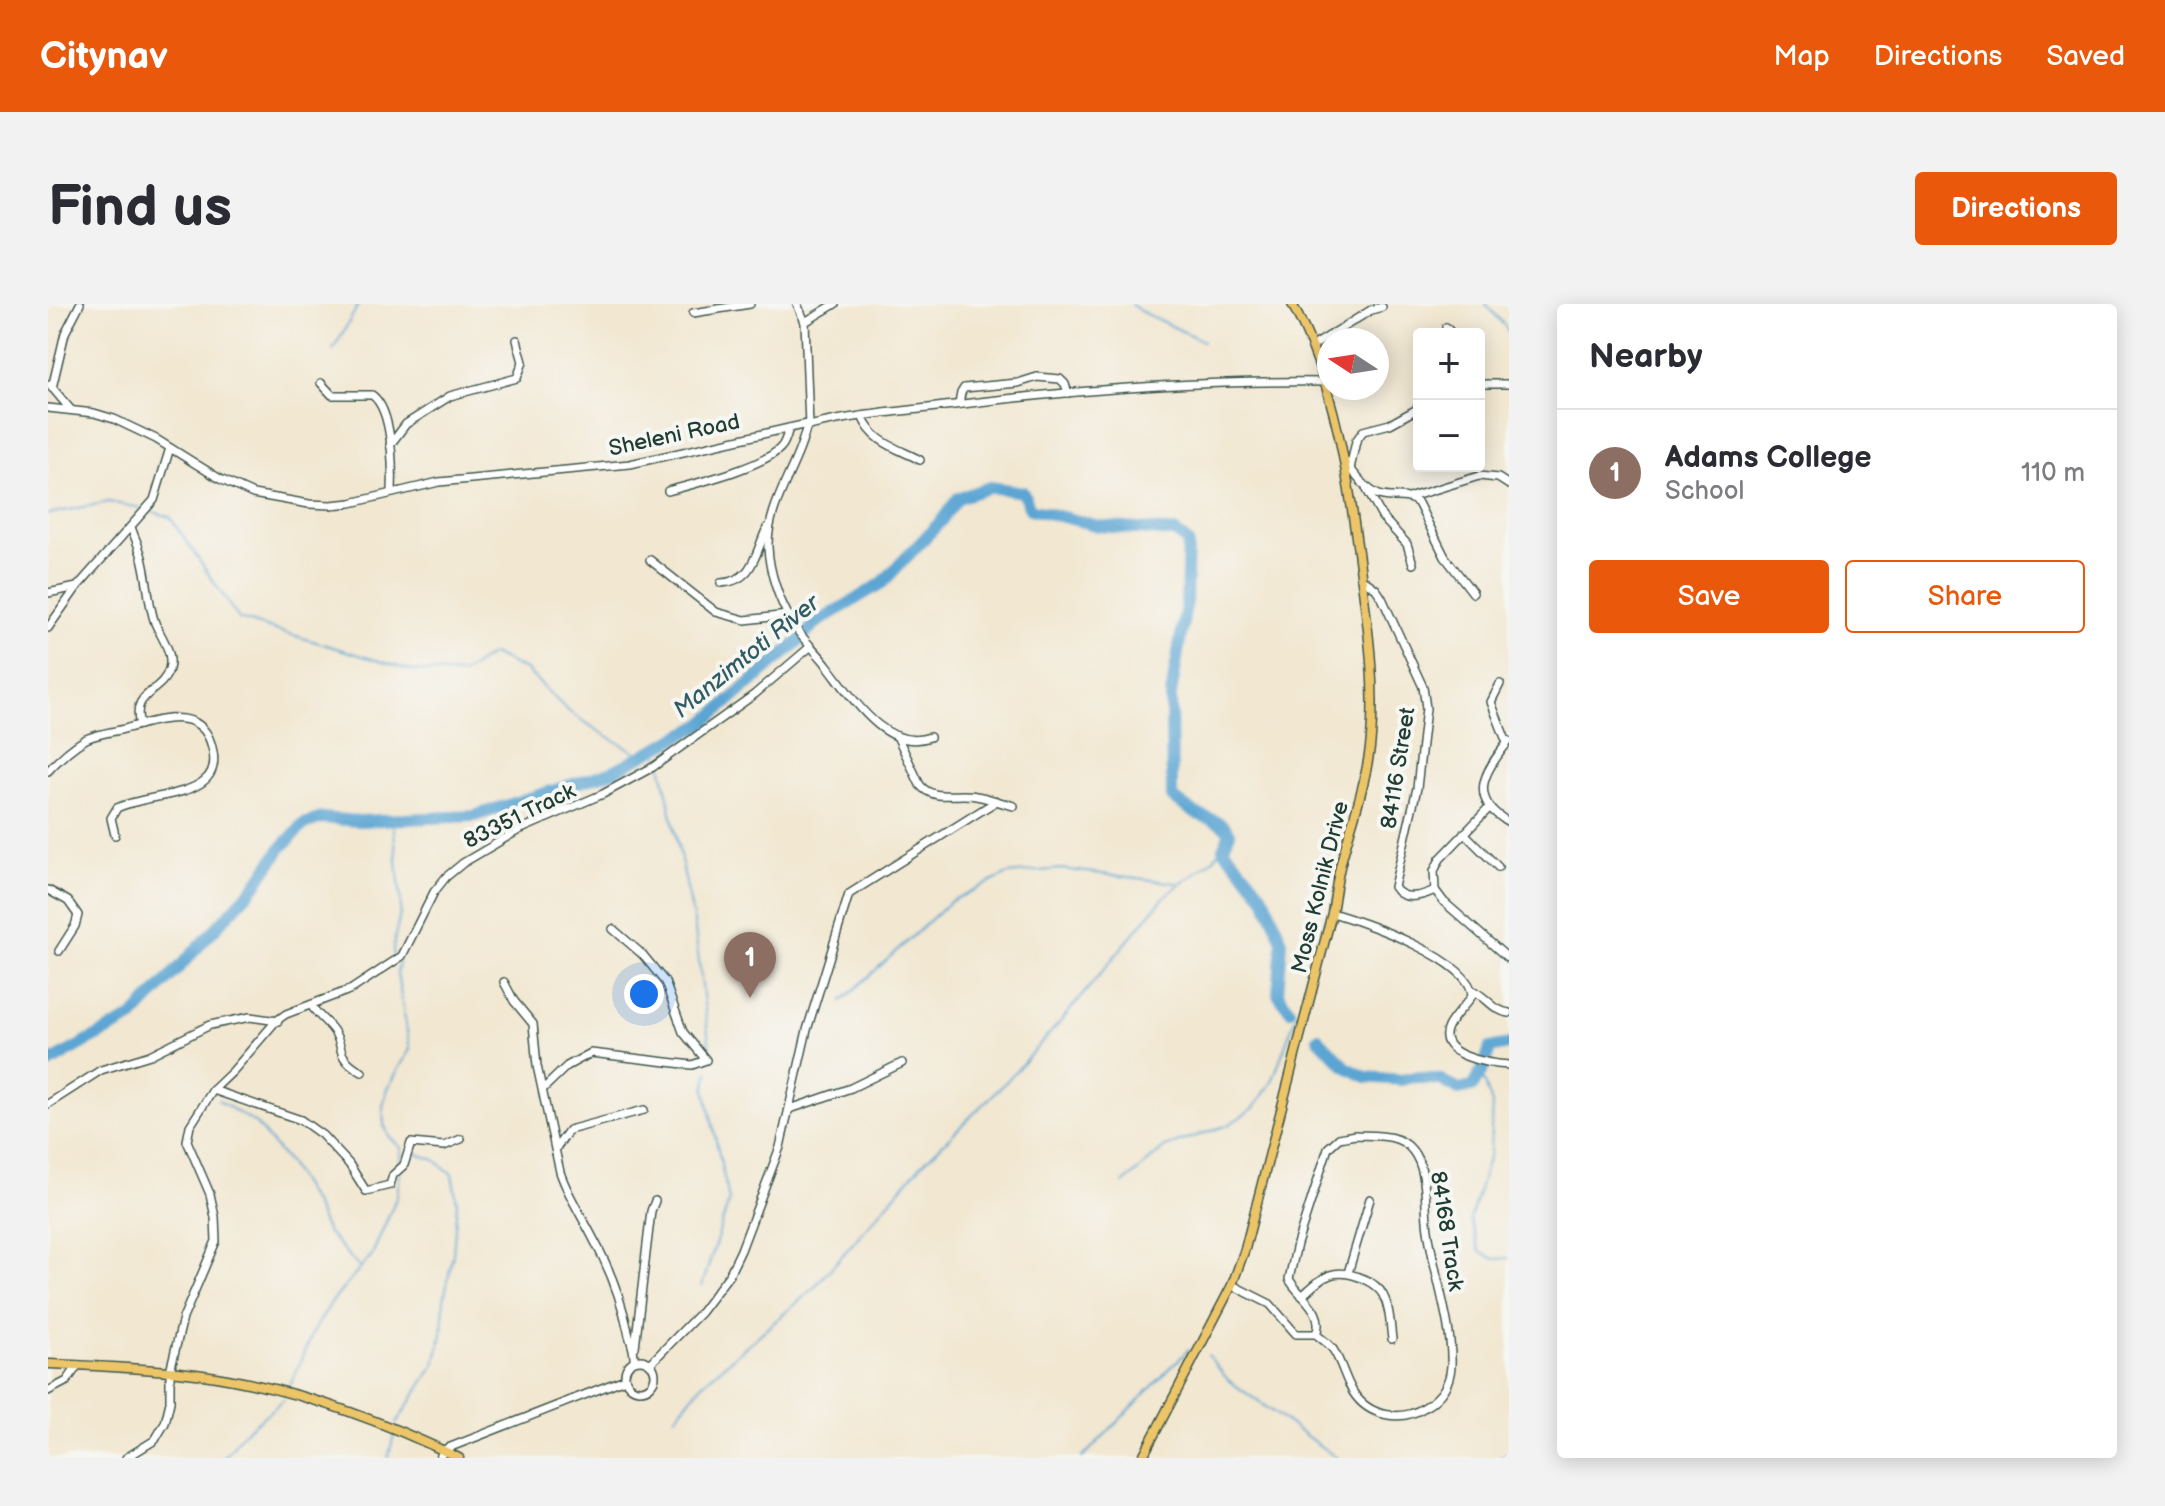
<!DOCTYPE html>
<html lang="en">
<head>
<meta charset="utf-8">
<style>
	:root { --surface:#fff; --page:#f2f2f3; --text:#2b2b33; --muted:#7c7c81; --line:#e1e1e2; --accent:#ea580c }
	body { margin:0; font-family:"Balsamiq Sans",sans-serif; background:var(--page); color:var(--text) }
	.controls { position:absolute; right:24px; top:24px; display:grid; overflow:hidden; border-radius:8px; box-shadow:0 4px 20px #0003 }
	.controls button { width:72px; height:72px; display:grid; place-items:center; padding:0; border:0; border-bottom:2px solid var(--line); background:var(--surface); color:var(--text); font:40px sans-serif }
	.compass { position:absolute; left:1269px; top:24px; width:72px; height:72px; border-radius:50%; background:var(--surface); box-shadow:0 4px 20px #0003; rotate:282deg }
	.you { position:absolute; left:596px; top:690px; width:28px; height:28px; margin:-20px; border:6px solid #fff; border-radius:50%; background:#1a73e8; box-shadow:0 0 0 12px #1a73e833 }
	.badge { display:grid; place-items:center; width:52px; height:52px; border-radius:50%; background:var(--accent); color:#fff; font-size:26px; font-weight:700 }
	.pin { position:absolute; translate:-50% -66px; filter:drop-shadow(0 2px 4px #0008) }
	.pin::after { content:''; position:absolute; top:42px; width:28px; height:24px; background:inherit; clip-path:polygon(0 0,100% 0,50% 100%) }
	.list { margin:0; padding:0; list-style:none }
	h2 { display:flex; justify-content:space-between; align-items:center; height:104px; margin:0; padding:0 32px; font-size:34px }
	h2 small { font-size:26px; font-weight:400; color:var(--muted) }
	.list li { display:grid; grid-template-columns:52px 1fr auto; gap:24px; align-items:center; box-sizing:border-box; height:128px; padding:0 32px; border-top:2px solid var(--line) }
	.list b { display:block; font-size:30px; white-space:nowrap }
	.list p { margin:0; font-size:26px; white-space:nowrap; color:var(--muted) }
	.list em { font-size:26px; font-style:normal; color:var(--muted) }
	.actions { display:flex; gap:16px; padding:24px 32px }
	.actions a { flex:1; padding:18px 0; border:2px solid var(--accent); border-radius:8px; text-align:center; font-size:28px; color:var(--accent) }
	.actions .main { background:var(--accent); color:#fff }
	.map { position:relative; flex:none; width:1461px; height:1154px; overflow:hidden; border-radius:8px }
	header { display:flex; align-items:center; gap:48px; box-sizing:border-box; height:112px; padding:0 40px; background:var(--accent); color:#fff }
	header strong { font-size:38px }
	nav { display:flex; gap:44px; margin-inline-start:auto; font-size:28px }
	.intro { display:flex; align-items:center; justify-content:space-between; box-sizing:border-box; height:192px; padding:0 48px }
	h1 { margin:0; font-size:56px }
	.button { padding:20px 36px; border-radius:8px; background:var(--accent); color:#fff; font-size:28px; font-weight:700 }
	main { display:flex; gap:48px; padding:0 48px }
	aside { flex:1; background:var(--surface); border-radius:8px; box-shadow:0 4px 20px #0003 }
	.map>svg:first-child { display:block }
	.lines { fill:none; stroke-linecap:round; stroke-linejoin:round }
	.stream { stroke:#5ba5d3; stroke-width:2 }
	.river { stroke:#5ba5d3; stroke-width:12 }
	.minor-casing { stroke:#3f564b; stroke-width:10 }
	.major-casing { stroke:#3f564b; stroke-width:11 }
	.minor { stroke:#fff; stroke-width:7 }
	.major { stroke:#edc569; stroke-width:8 }
	.labels { text-anchor:middle; stroke-width:8; stroke-linejoin:round; paint-order:stroke }
	.street-label { font-size:22px; fill:#1f3d34; stroke:#f6f6f2 }
	.water-label { font-size:24px; font-style:italic; fill:#315c64; stroke:#f6f6f2 }
</style>
</head>
<body>
<header>
<strong>Citynav</strong>
<nav><a>Map</a><a>Directions</a><a>Saved</a></nav>
</header>
<div class="intro"><h1>Find us</h1><a class="button">Directions</a></div>
<main>
<div class="map">
<svg width="1461" height="1154" viewBox="0 0 1461 1154">
	<rect width="100%" height="100%" fill="#f6f6f2"/>
	<filter id="ink" filterUnits="userSpaceOnUse"><feTurbulence type="fractalNoise" baseFrequency=".0125" numOctaves="2"/><feDisplacementMap in="SourceGraphic" scale="16" xChannelSelector="R" yChannelSelector="G"/><feConvolveMatrix kernelMatrix="1 2 1 2 8 2 1 2 1" color-interpolation-filters="sRGB"/></filter>
	<filter id="wash" filterUnits="userSpaceOnUse"><feTurbulence type="fractalNoise" baseFrequency=".006" numOctaves="4" result="noise"/><feDisplacementMap in="SourceGraphic" scale="32" xChannelSelector="R" yChannelSelector="G"/><feGaussianBlur stdDeviation="1.8" result="paint"/><feColorMatrix in="noise" values="0 0 0 0 0 0 0 0 0 0 0 0 0 0 0 0 0 1.4 0 .05"/><feComposite in="paint" operator="in"/></filter>
	<g filter="url(#wash)">
		<rect width="100%" height="100%" fill="#f2e7d0"/>
		<g class="lines">
			<g class="stream">
				<polyline points="1083,0 1092,7 1155,37"/>
				<polyline points="1438,0 1461,27"/>
				<polyline points="285,46 311,0"/>
				<polyline points="99,206 122,213 191,315 365,367 414,370 444,350 478,366 519,406 552,428 595,452"/>
				<polyline points="0,210 61,198 93,204"/>
				<polyline points="609,444 611,454"/>
				<polyline points="613,460 646,618 663,754"/>
				<path d="M345 516 353 599C353 618 344 632 345 651"/>
				<polyline points="351,659 349,669 362,745 340,784 335,802 336,821 341,832 354,845 351,862"/>
				<polyline points="794,697 903,597 960,570 1013,565 1130,579"/>
				<polyline points="1433,768 1444,800 1442,848 1422,916 1432,948 1446,955 1461,954"/>
				<polyline points="170,796 208,820 241,860 265,899 279,928 311,963"/>
				<polyline points="1075,880 1117,843 1180,821 1206,804 1224,778 1248,712"/>
				<polyline points="654,982 681,897 657,785 661,767"/>
				<polyline points="1160,1051 1180,1076 1289,1154"/>
				<polyline points="241,1084 265,1028 283,999 324,951 349,892 352,869"/>
				<polyline points="627,1113 655,1079 764,986 873,861 954,782 1013,717 1117,592 1163,557 1175,544"/>
				<polyline points="348,1120 387,1060 394,1030 396,996 405,950 409,898 404,870 387,856 364,848"/>
				<polyline points="176,1154 196,1128 236,1096"/>
				<polyline points="340,1154 346,1131"/>
				<polyline points="1034,1154 1141,1045"/>
				<polyline points="1452,1154 1461,1150"/>
			</g>
			<g class="river">
				<polyline points="1270,734 1298,763 1318,773 1354,776 1366,773 1393,776 1411,786 1424,783 1435,765 1442,744 1461,740"/>
				<path d="M0 760C28 742 57 729 85 713L207 582 233 544 256 520 274 514 311 517 426 512 563 468 655 420 752 336 767 320 834 279 893 217 910 194 942 183 975 188 982 205 1051 222 1127 228 1140 238 1138 301 1123 391 1124 493C1131 498 1139 504 1147 509 1161 516 1173 515 1182 529L1175 544 1201 574 1217 595 1234 637 1230 690 1242 706"/>
			</g>
		</g>
	</g>
	<g filter="url(#ink)">
		<g class="lines">
			<g class="minor-casing">
				<g id="minor">
					<polyline points="749,0 757,18 761,122"/>
					<polyline points="645,9 702,0"/>
					<polyline points="757,18 787,0"/>
					<polyline points="1398,23 1404,30"/>
					<polyline points="1265,42 1323,6 1334,3"/>
					<path d="M273 79 284 91H324C345 106 345 164 344 188"/>
					<polyline points="1431,80 1461,80"/>
					<polyline points="2,81 23,106"/>
					<polyline points="4,84 17,29 32,0"/>
					<polyline points="911,100 913,89 916,84 970,79 989,73 1012,75 1017,80 1020,89"/>
					<path d="M0 104 46 109 66 115 108 135 172 175 205 190 261 200 283 201 303 199 391 178 582 160 759 120 761 122C809 110 858 107 906 101 1029 86 1154 76 1278 78"/>
					<path d="M814 112C824 138 849 144 872 156"/>
					<path d="M759 120C751 162 719 199 720 243 721 267 731 297 744 318 753 335 768 346 779 361 803 391 837 449 882 433"/>
					<polyline points="342,141 358,120 402,92 469,74 475,58 469,36"/>
					<path d="M1297 157C1305 169 1317 185 1331 191 1345 196 1358 189 1370 199L1397 253 1425 289"/>
					<polyline points="1302,165 1308,137 1315,127 1342,120 1371,104"/>
					<polyline points="1318,184 1334,213 1359,240 1365,260"/>
					<path d="M620 187C646 180 719 162 734 142 738 137 739 130 741 124"/>
					<polyline points="1363,193 1431,172 1450,174 1461,181"/>
					<path d="M83 223C87 235 93 246 95 258 100 278 100 300 107 319 113 333 126 349 121 365 114 390 82 387 92 421"/>
					<polyline points="602,256 668,308 697,316 740,311"/>
					<path d="M1313 274 1328 285 1334 294 1375 383 1378 404 1369 484 1346 583C1355 598 1374 592 1387 586"/>
					<path d="M673 279C706 277 707 249 719 224"/>
					<polyline points="0,289 29,283"/>
					<polyline points="0,324 29,283 106,196 122,144"/>
					<polyline points="1452,380 1443,398 1459,439"/>
					<path d="M849 432 872 481C886 498 909 488 928 492 941 494 953 499 966 502"/>
					<path d="M1461 437C1437 466 1418 495 1461 518"/>
					<path d="M0 467C11 455 24 443 38 435 51 429 66 428 80 424 111 416 157 399 165 448 167 458 165 469 157 476 138 493 94 492 69 504L63 514 67 531"/>
					<polyline points="1442,503 1392,555 1386,567 1387,586 1396,598 1461,655"/>
					<polyline points="1416,529 1450,563"/>
					<polyline points="0,586 20,597 30,611 27,622 11,647"/>
					<path d="M1284 609C1313 617 1425 656 1424 692 1417 702 1406 711 1400 723 1386 752 1444 760 1461 761"/>
					<path d="M456 678 466 697 485 720 489 762 512 868C520 892 534 912 545 934 561 963 573 995 580 1027 582 1038 587 1045 586 1057"/>
					<path d="M1424 686C1438 692 1445 707 1461 709"/>
					<path d="M263 701C269 711 278 717 285 726 299 746 284 750 314 768"/>
					<polyline points="495,785 519,762 543,749 644,761 658,756 635,728 617,678 595,651 565,625"/>
					<polyline points="165,786 253,816 274,831 301,860 318,887 342,881 345,871 356,861 363,839 396,842 413,835"/>
					<polyline points="0,800 53,766 102,751 162,721 202,713 230,717"/>
					<polyline points="742,805 803,784 854,759"/>
					<path d="M1307 831C1326 832 1351 829 1364 846 1379 864 1377 895 1379 917 1383 963 1405 1018 1403 1062 1402 1080 1392 1094 1377 1103 1353 1119 1320 1112 1305 1088 1297 1075 1294 1060 1286 1047 1282 1040 1274 1036 1268 1030 1278 1007 1251 993 1241 975L1249 940 1280 844 1291 834Z"/>
					<polyline points="508,844 521,826 596,806"/>
					<polyline points="1300,969 1322,895"/>
					<polyline points="1184,981 1222,1000 1248,1030 1268,1030"/>
					<path d="M1254 992C1276 972 1285 962 1316 975 1324 979 1331 983 1335 991 1342 1004 1342 1020 1344 1035"/>
					<polyline points="587,1043 603,907 607,897"/>
					<circle cx="592" cy="1071" r="15"/>
					<polyline points="602,1060 653,1008 681,971 693,946 732,843 759,726 801,590 947,498"/>
					<polyline points="0,1087 19,1077 30,1061"/>
					<polyline points="78,1154 107,1136 117,1119 122,1098 122,1067 135,1014 168,937 167,913 162,890 139,837 142,822 165,786 185,767 228,717 238,710 304,685 354,652 386,588 398,573 415,559 471,526 555,490 605,463 707,390 762,343"/>
					<polyline points="392,1154 395,1146 577,1075"/>
				</g>
			</g>
			<g class="major-casing">
				<g id="major">
					<path d="M0 1060C49 1062 99 1064 148 1070 238 1082 329 1114 411 1154"/>
					<path d="M1094 1154 1184 981 1197 945 1284 609C1287 591 1289 573 1294 555 1304 518 1317 482 1322 444 1329 383 1320 323 1312 263 1300 172 1288 81 1244 0"/>
				</g>
			</g>
			<use href="#minor" class="minor"/>
			<use href="#major" class="major"/>
		</g>
	</g>
	<g class="labels">
		<g class="street-label">
			<text transform="translate(626 130) rotate(-12)" y="8">Sheleni Road</text>
			<text transform="translate(1349 464) rotate(-81)" y="8">84116 Street</text>
			<text transform="translate(471 511) rotate(-26)" y="8">83351 Track</text>
			<text transform="translate(1271 583) rotate(-76)" y="8">Moss Kolnik Drive</text>
			<text transform="translate(1400 927) rotate(81)" y="8">84168 Track</text>
		</g>
		<g class="water-label">
			<text transform="translate(698 352) rotate(-39)" y="8">Manzimtoti River</text>
		</g>
	</g>
</svg>
<div class="controls">
<button>+</button>
<button>−</button>
</div>
<svg class="compass" viewBox="-18 -18 36 36"><path d="M0-13l5 13h-10z" fill="#e53935"/><path d="M0 13l5-13h-10z" fill="#7c7c81"/></svg>
<div class="you"></div>
<div class="pin badge" style="left:702px;top:694px;background:#8d6e63">1</div>
</div>
<aside>
<h2>Nearby<small></small></h2>
<ul class="list">
<li><span class="badge" style="background:#8d6e63">1</span><div><b>Adams College</b><p>School</p></div><em>110 m</em></li>
</ul>
<div class="actions"><a class="main">Save</a><a>Share</a></div>
</aside>
</main>
</body>
</html>
